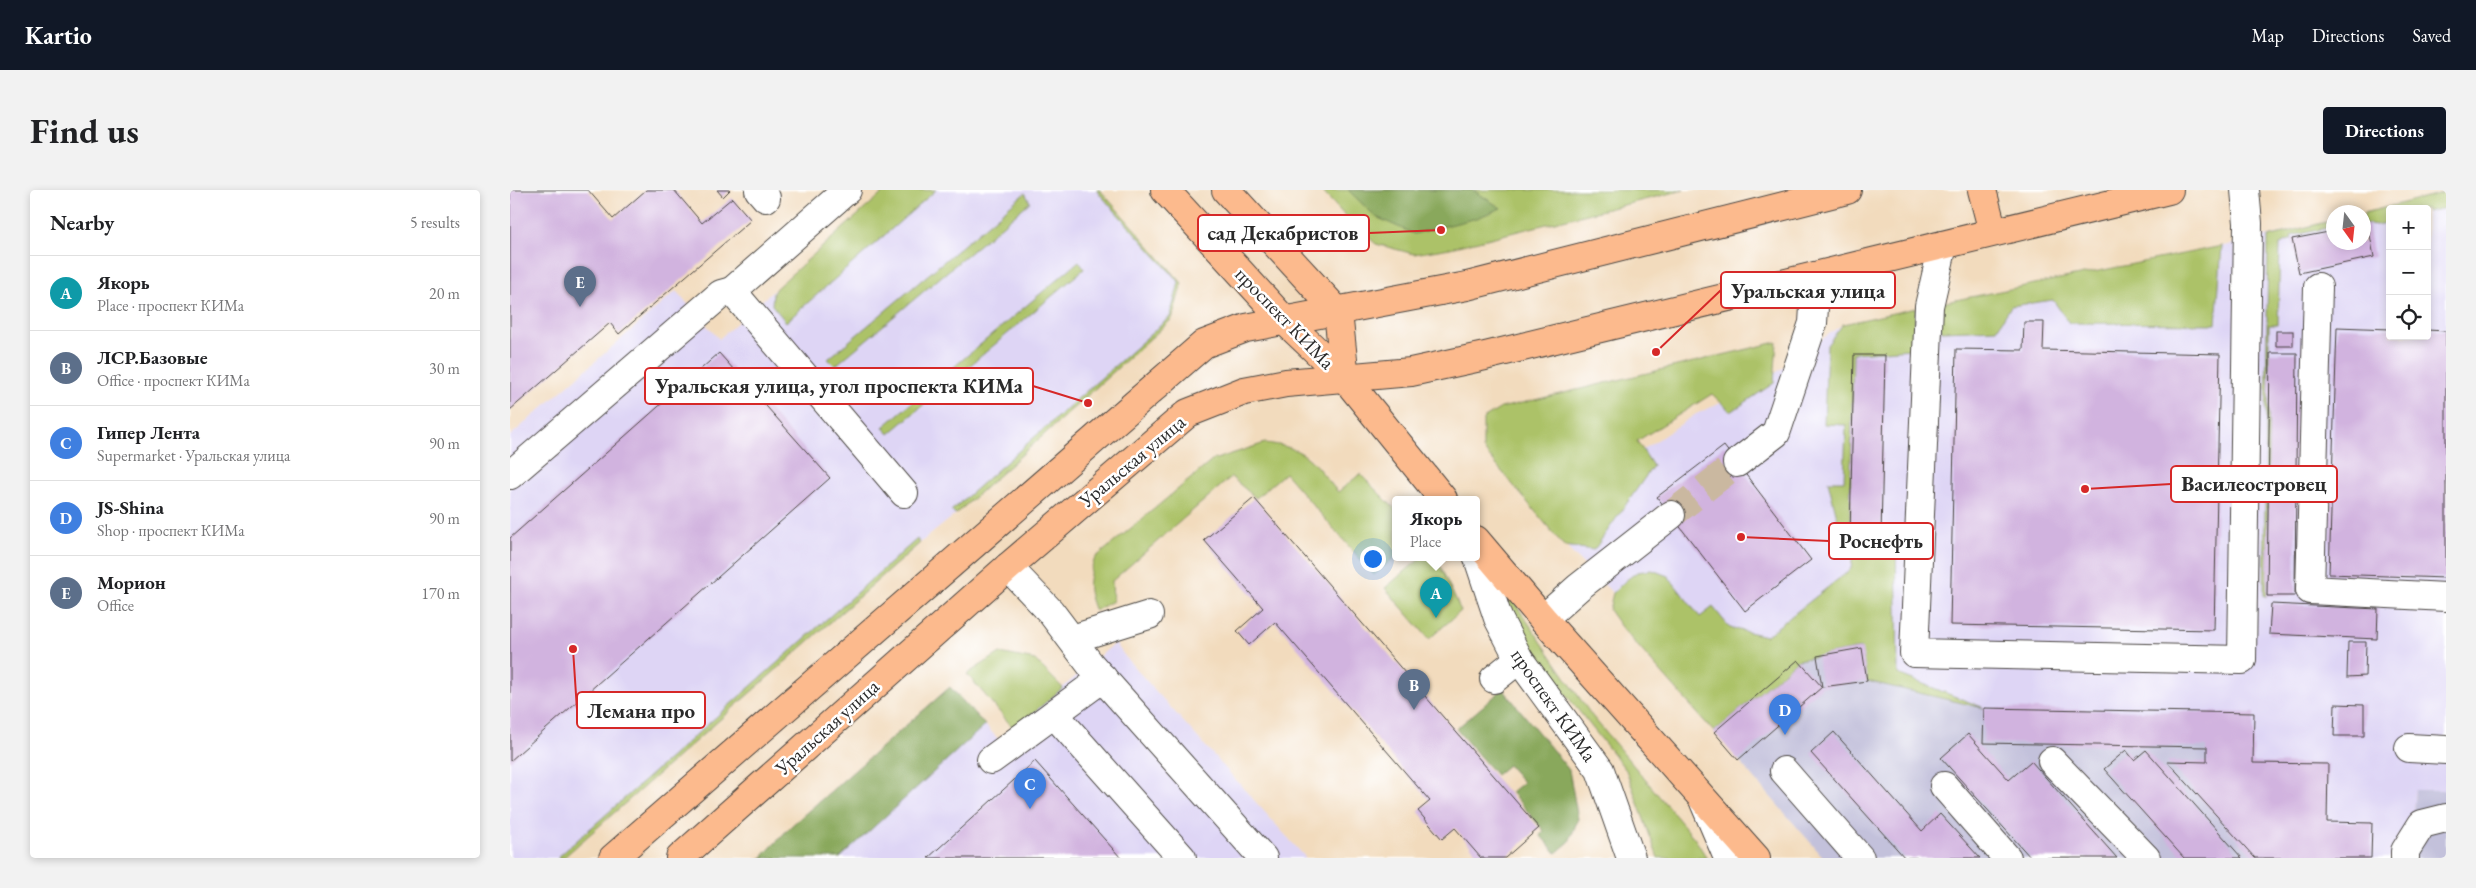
<!DOCTYPE html>
<html lang="en">
<head>
<meta charset="utf-8">
<style>
	:root { --surface:#fff; --page:#f2f2f2; --text:#202124; --muted:#757577; --line:#e0e0e0; --accent:#111827 }
	body { margin:0; font-family:"EB Garamond",serif; background:var(--page); color:var(--text) }
	.controls { position:absolute; right:15px; top:15px; display:grid; overflow:hidden; border-radius:5px; box-shadow:0 2px 8px #0003 }
	.controls button { width:45px; height:45px; display:grid; place-items:center; padding:0; border:0; border-bottom:1px solid var(--line); background:var(--surface); color:var(--text); font:25px sans-serif }
	.compass { position:absolute; left:1816px; top:15px; width:45px; height:45px; border-radius:50%; background:var(--surface); box-shadow:0 2px 8px #0003; rotate:165deg }
	.you { position:absolute; left:862px; top:368px; width:18px; height:18px; margin:-12px; border:4px solid #fff; border-radius:50%; background:#1a73e8; box-shadow:0 0 0 8px #1a73e833 }
	.badge { display:grid; place-items:center; width:32px; height:32px; border-radius:50%; background:var(--accent); color:#fff; font-size:16px; font-weight:700 }
	.pin { position:absolute; translate:-50% -41px; filter:drop-shadow(0 1px 2px #0008) }
	.pin::after { content:''; position:absolute; top:26px; width:18px; height:15px; background:inherit; clip-path:polygon(0 0,100% 0,50% 100%) }
	.popup { position:absolute; left:882px; top:306px; width:88px; height:65px; box-sizing:border-box; display:grid; place-content:center; border-radius:5px; background:var(--surface); filter:drop-shadow(0 1px 4px #0005); font-size:16px; white-space:nowrap; color:var(--muted) }
	.popup b { font-size:19px; color:var(--text) }
	.popup::after { content:''; position:absolute; left:50%; top:100%; margin-left:-10px; border:10px solid transparent; border-top-color:var(--surface) }
	.list { margin:0; padding:0; list-style:none }
	h2 { display:flex; justify-content:space-between; align-items:center; height:65px; margin:0; padding:0 20px; font-size:21px }
	h2 small { font-size:16px; font-weight:400; color:var(--muted) }
	.list li { display:grid; grid-template-columns:32px 1fr auto; gap:15px; align-items:center; box-sizing:border-box; height:75px; padding:0 20px; border-top:1px solid var(--line) }
	.list b { display:block; font-size:19px; white-space:nowrap }
	.list p { margin:0; font-size:16px; white-space:nowrap; color:var(--muted) }
	.list em { font-size:16px; font-style:normal; color:var(--muted) }
	.icon { flex:none; width:28px; height:28px; fill:none; stroke:currentColor; stroke-width:2; stroke-linecap:round; stroke-linejoin:round }
	.map { position:relative; flex:none; width:1936px; height:668px; overflow:hidden; border-radius:5px }
	header { display:flex; align-items:center; gap:30px; box-sizing:border-box; height:70px; padding:0 25px; background:var(--accent); color:#fff }
	header strong { font-size:24px }
	nav { display:flex; gap:28px; margin-inline-start:auto; font-size:18px }
	.intro { display:flex; align-items:center; justify-content:space-between; box-sizing:border-box; height:120px; padding:0 30px }
	h1 { margin:0; font-size:35px }
	.button { padding:12px 22px; border-radius:5px; background:var(--accent); color:#fff; font-size:18px; font-weight:700 }
	main { display:flex; gap:30px; padding:0 30px }
	aside { flex:1; background:var(--surface); border-radius:5px; box-shadow:0 2px 8px #0003 }
	.map>svg:first-child { display:block }
	.built { fill:#ded5f5; fill-rule:evenodd }
	.industrial { fill:#c3c1db }
	.green { fill:#acc267; stroke:#6c7649 }
	.forest { fill:#89a85c; stroke:#5a6a44 }
	.building { fill:#d1b3df }
	.lines { fill:none; stroke-linecap:round; stroke-linejoin:round }
	.minor-tunnel { stroke:#cab8a0; stroke-width:28; stroke-dasharray:28 14; stroke-linecap:butt }
	.minor-casing { stroke:#494541; stroke-width:30 }
	.major-casing { stroke:#494541; stroke-width:30 }
	.minor { stroke:#fff; stroke-width:28 }
	.major { stroke:#fcba8d; stroke-width:28 }
	.labels { text-anchor:middle; stroke-width:5; stroke-linejoin:round; paint-order:stroke }
	.street-label { font-size:20px; fill:#2b2b2b; stroke:#fff }
	.leader { fill:none; stroke:#d62828; stroke-width:2 }
	.callout-dot { fill:#d62828; stroke:#fff; stroke-width:2 }
	.callout { fill:#fff; stroke:#d62828; stroke-width:2 }
	.callout-label { font-size:21px; text-anchor:middle; font-weight:bold; fill:#2b2b2b }
</style>
</head>
<body>
<header>
<strong>Kartio</strong>
<nav><a>Map</a><a>Directions</a><a>Saved</a></nav>
</header>
<div class="intro"><h1>Find us</h1><a class="button">Directions</a></div>
<main>
<aside>
<h2>Nearby<small>5 results</small></h2>
<ul class="list">
<li><span class="badge" style="background:#0f9aa8">A</span><div><b>Якорь</b><p>Place · проспект КИМа</p></div><em>20 m</em></li>
<li><span class="badge" style="background:#5c6f8a">B</span><div><b>ЛСР.Базовые</b><p>Office · проспект КИМа</p></div><em>30 m</em></li>
<li><span class="badge" style="background:#3f7fe0">C</span><div><b>Гипер Лента</b><p>Supermarket · Уральская улица</p></div><em>90 m</em></li>
<li><span class="badge" style="background:#3f7fe0">D</span><div><b>JS-Shina</b><p>Shop · проспект КИМа</p></div><em>90 m</em></li>
<li><span class="badge" style="background:#5c6f8a">E</span><div><b>Морион</b><p>Office</p></div><em>170 m</em></li>
</ul>
</aside>
<div class="map">
<svg width="1936" height="668" viewBox="0 0 1936 668">
	<rect width="100%" height="100%" fill="#fff"/>
	<filter id="ink" filterUnits="userSpaceOnUse"><feTurbulence type="fractalNoise" baseFrequency=".02" numOctaves="2"/><feDisplacementMap in="SourceGraphic" scale="10" xChannelSelector="R" yChannelSelector="G"/><feConvolveMatrix kernelMatrix="1 2 1 2 8 2 1 2 1" color-interpolation-filters="sRGB"/></filter>
	<filter id="wash" filterUnits="userSpaceOnUse"><feTurbulence type="fractalNoise" baseFrequency=".0096" numOctaves="4" result="noise"/><feDisplacementMap in="SourceGraphic" scale="20" xChannelSelector="R" yChannelSelector="G"/><feGaussianBlur stdDeviation="1.12" result="paint"/><feColorMatrix in="noise" values="0 0 0 0 0 0 0 0 0 0 0 0 0 0 0 0 0 1.4 0 .05"/><feComposite in="paint" operator="in"/></filter>
	<g filter="url(#wash)">
		<rect width="100%" height="100%" fill="#f2dbbd"/>
		<g class="built">
			<polygon points="376,0 590,0 672,93 662,129 446,324 410,353 53,668 0,668 0,246 166,101 209,149"/>
			<path d="M1936 2V600H1905L1899 668H1745L1657 571 1473 553 1179 478 1058 359 1131 261 1186 224 1245 198 1333 134 1738 51 1823 30 1824 52H1854V23ZM1880 19H1917V146H1880Z"/>
			<polygon points="605,453 617,469 796,668 330,668 475,535 490,551"/>
		</g>
		<g class="industrial">
			<polygon points="1352,458 1357,491 1474,518 1473,553 1697,557 1697,572 1658,572 1745,668 1314,668 1204,542 1288,470"/>
			<polygon points="1905,600 1936,600 1936,668 1899,668"/>
		</g>
		<g class="green">
			<polygon points="376,0 426,0 276,132 262,115 263,103 266,98"/>
			<polygon points="586,0 590,0 672,93 662,129 446,324 441,321 660,127 669,92"/>
			<polygon points="811,0 1174,0 940,58 904,64 866,54 836,27"/>
			<polygon points="1936,2 1936,18 1917,22 1917,19 1880,19 1880,32 1866,35 1854,33 1854,23"/>
			<polygon points="515,3 520,12 325,176 318,169"/>
			<polygon points="1816,32 1817,38 1781,46 1782,49 1770,54 1768,135 1759,135 1757,406 1754,406 1758,47"/>
			<polygon points="1712,56 1706,134 1559,133 1543,110 1501,116 1487,139 1432,141 1426,114"/>
			<polygon points="569,71 574,79 379,244 373,237"/>
			<polygon points="1406,118 1402,159 1343,163 1340,345 1386,348 1388,484 1474,518 1357,491 1351,458 1288,470 1204,542 1111,437 1099,420 1103,403 1115,391 1127,382 1142,380 1158,386 1190,427 1203,417 1220,438 1256,446 1341,379 1343,364 1332,347 1318,291 1334,291 1336,235 1314,234 1317,155 1333,134"/>
			<polygon points="1267,152 1264,193 1221,222 1202,204 1127,251 1143,276 1084,360 1054,356 973,259 973,229 991,218"/>
			<path d="M755 253C799 258 801 271 828 302L850 284 886 320V366L864 385 775 283 746 308 721 287 602 391 603 411 585 421C576 399 577 390 585 368L703 270Z"/>
			<polygon points="407,349 410,353 53,668 47,668"/>
			<polygon points="912,367 926,367 951,421 919,449 875,398"/>
			<polygon points="999,410 1004,412 1082,526 1185,649 1197,668 1148,668 1116,580 1025,466 1012,447 998,415"/>
			<polygon points="490,463 525,470 553,498 504,539 457,484"/>
		</g>
		<g class="forest">
			<polygon points="838,0 963,0 991,18 967,28 904,44 866,27"/>
			<polygon points="440,497 475,535 330,668 251,668 281,636"/>
			<polygon points="993,499 1059,580 1068,629 1059,652 1046,663 1030,645 1034,641 1001,602 1013,592 998,575 986,585 946,539"/>
		</g>
		<g id="blocks">
			<g class="building">
				<polygon points="0,0 78,0 103,29 136,0 164,0 192,33 222,8 241,30 109,144 100,133 0,220"/>
				<polygon points="207,0 220,0 213,7"/>
				<polygon points="1858,34 1864,67 1789,83 1782,49 1824,41 1824,52 1854,52 1854,35"/>
				<polygon points="1514,132 1534,132 1533,160 1710,164 1704,440 1440,435 1446,159 1513,160"/>
				<polygon points="1827,137 1880,139 1880,146 1917,146 1917,140 1936,141 1936,388 1819,384"/>
				<rect x="1766" y="141" width="17" height="15"/>
				<polygon points="209,163 320,288 0,571 0,348"/>
				<polygon points="1760,163 1787,163 1785,406 1757,406"/>
				<polygon points="1344,165 1375,165 1371,346 1340,346"/>
				<polygon points="1214,256 1301,370 1235,421 1147,307"/>
				<polygon points="744,308 1029,638 995,668 971,668 945,638 932,649 908,621 920,611 765,432 739,455 727,441 753,418 694,350"/>
				<polygon points="1761,414 1868,419 1867,449 1759,444"/>
				<polygon points="1838,452 1856,452 1855,486 1837,487"/>
				<polygon points="1352,458 1357,491 1312,497 1228,570 1204,542 1288,470 1312,497 1307,466"/>
				<polygon points="1825,514 1854,515 1854,546 1824,546"/>
				<polygon points="1474,518 1744,523 1743,573 1818,574 1817,632 1862,633 1861,668 1745,668 1657,571 1697,572 1697,557 1473,553"/>
				<polygon points="1324,542 1412,641 1430,624 1470,668 1395,668 1301,563"/>
				<polygon points="1458,544 1499,590 1521,571 1607,668 1521,668 1431,568"/>
				<polygon points="1616,560 1624,570 1636,560 1732,668 1674,668 1594,579"/>
				<polygon points="525,571 611,668 418,668"/>
			</g>
		</g>
	</g>
	<g filter="url(#ink)">
		<use href="#blocks" fill-opacity="0" stroke="#494541" stroke-width="1"/>
		<g class="lines">
			<polyline class="minor-tunnel" points="1161,325 1227,273"/>
			<g class="minor-casing">
				<g id="minor">
					<polyline points="249,0 256,8"/>
					<polyline points="337,0 222,101 394,303"/>
					<polyline points="1433,55 1419,116 1404,463 1732,470 1738,33 1735,0"/>
					<polyline points="1808,97 1800,400 1936,407"/>
					<polyline points="1227,273 1266,243 1303,133 1306,86"/>
					<polyline points="0,285 211,104 222,101"/>
					<polyline points="966,362 988,428 1009,469 1090,580 1121,668"/>
					<polyline points="498,377 540,421 580,474 753,668"/>
					<polyline points="1033,429 1069,397 1161,325"/>
					<polyline points="562,449 639,425"/>
					<polyline points="984,489 1009,469"/>
					<polyline points="544,524 672,668"/>
					<polyline points="1899,558 1936,560"/>
					<polyline points="481,570 593,488"/>
					<polyline points="1542,571 1636,668"/>
					<polyline points="1274,581 1350,668"/>
					<polyline points="1434,596 1497,668"/>
					<polyline points="1194,612 1218,668"/>
					<polyline points="1895,668 1895,661 1912,634 1936,628"/>
				</g>
			</g>
			<g class="major-casing">
				<g id="major">
					<polyline points="655,0 775,131 835,188 933,309"/>
					<polyline points="716,0 828,122 835,188"/>
					<polyline points="1472,0 1483,42"/>
					<polyline points="966,350 1033,429 1246,668"/>
					<polyline points="103,668 694,154 736,138 957,96 1337,0"/>
					<polyline points="170,668 498,377 678,223 734,201 776,193 901,182 975,166 1659,0"/>
				</g>
			</g>
			<use href="#minor" class="minor"/>
			<use href="#major" class="major"/>
		</g>
	</g>
	<g class="labels">
		<g class="street-label">
			<text transform="translate(775 128) rotate(46)" y="7">проспект КИМа</text>
			<text transform="translate(622 271) rotate(-40)" y="7">Уральская улица</text>
			<text transform="translate(1044 515) rotate(55)" y="7">проспект КИМа</text>
			<text transform="translate(317 537) rotate(-42)" y="7">Уральская улица</text>
		</g>
	</g>
	<path class="leader" d="M931 40L859 43M1146 162L1211 100M578 213L523 196M1575 299L1661 294M1231 347L1319 351M63 459L67 520"/>
	<g class="callout-dot">
		<circle cx="931" cy="40" r="5"/>
		<circle cx="1146" cy="162" r="5"/>
		<circle cx="578" cy="213" r="5"/>
		<circle cx="1575" cy="299" r="5"/>
		<circle cx="1231" cy="347" r="5"/>
		<circle cx="63" cy="459" r="5"/>
	</g>
	<g class="callout">
		<rect x="688" y="25" width="171" height="36" rx="5"/>
		<rect x="1211" y="82" width="174" height="36" rx="5"/>
		<rect x="135" y="178" width="388" height="36" rx="5"/>
		<rect x="1661" y="276" width="166" height="36" rx="5"/>
		<rect x="1319" y="333" width="104" height="36" rx="5"/>
		<rect x="67" y="502" width="128" height="36" rx="5"/>
	</g>
	<g class="callout-label">
		<text x="773" y="50">сад Декабристов</text>
		<text x="1298" y="108">Уральская улица</text>
		<text x="329" y="203">Уральская улица, угол проспекта КИМа</text>
		<text x="1744" y="301">Василеостровец</text>
		<text x="1371" y="358">Роснефть</text>
		<text x="131" y="528">Лемана про</text>
	</g>
</svg>
<div class="controls">
<button>+</button>
<button>−</button>
<button><svg class="icon" aria-label="locate" viewBox="0 0 24 24"><circle cx="12" cy="12" r="6"/><path d="M12 2v4M12 18v4M2 12h4M18 12h4"/></svg></button>
</div>
<svg class="compass" viewBox="-18 -18 36 36"><path d="M0-13l5 13h-10z" fill="#e53935"/><path d="M0 13l5-13h-10z" fill="#757577"/></svg>
<div class="you"></div>
<div class="pin badge" style="left:926px;top:428px;background:#0f9aa8">A</div>
<div class="popup"><b>Якорь</b>Place</div>
<div class="pin badge" style="left:904px;top:520px;background:#5c6f8a">B</div>
<div class="pin badge" style="left:520px;top:619px;background:#3f7fe0">C</div>
<div class="pin badge" style="left:1275px;top:545px;background:#3f7fe0">D</div>
<div class="pin badge" style="left:70px;top:117px;background:#5c6f8a">E</div>
</div>
</main>
</body>
</html>
